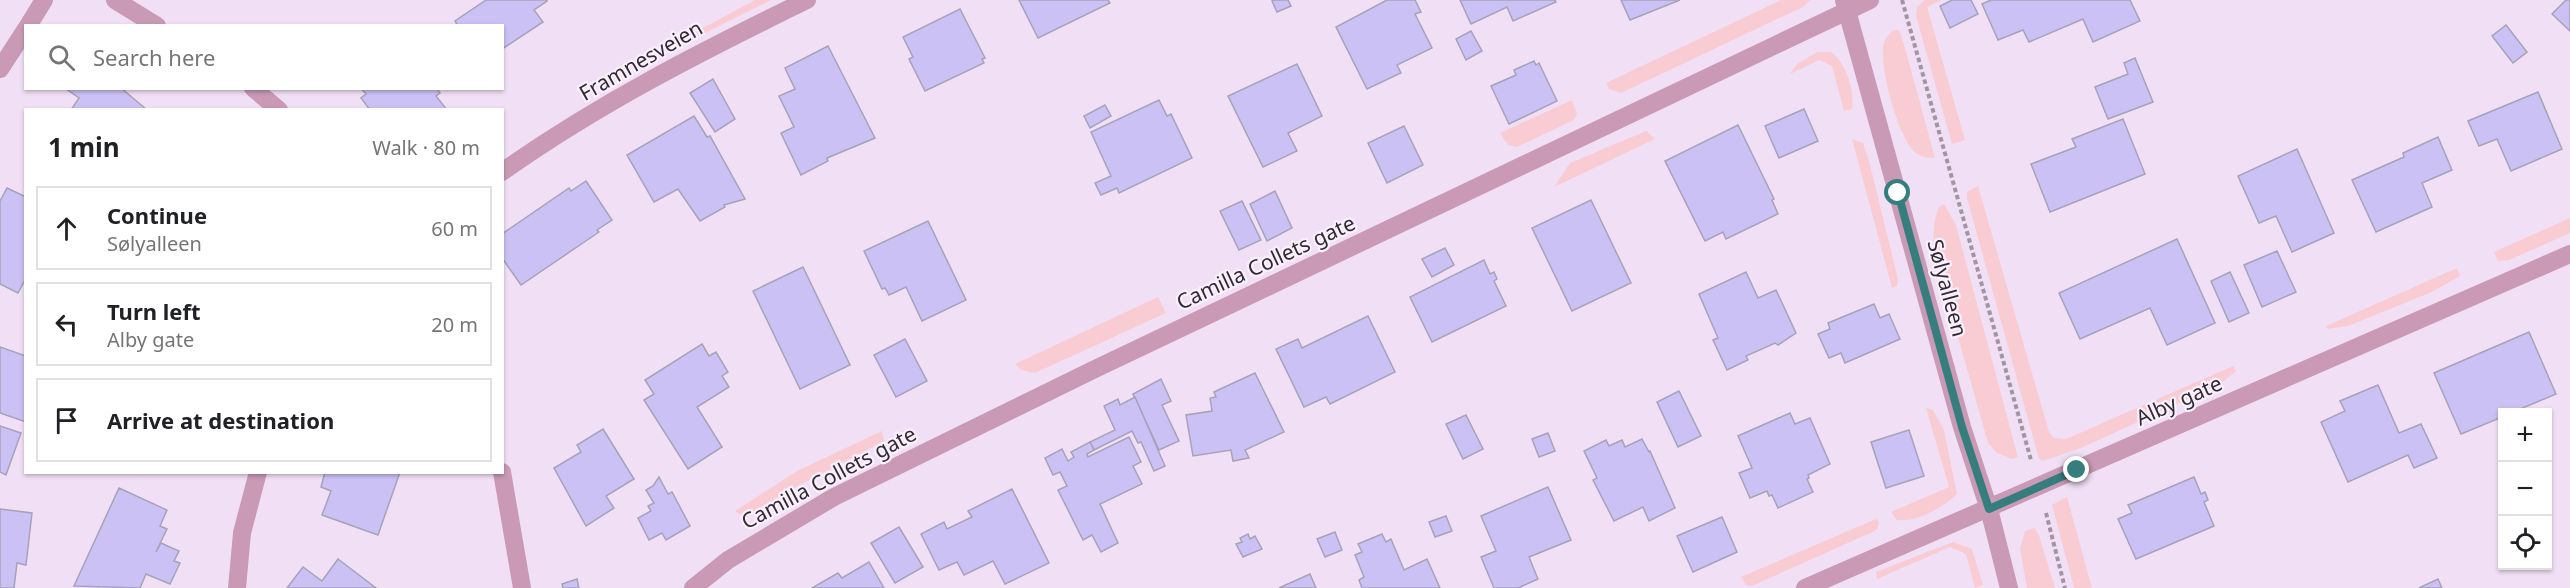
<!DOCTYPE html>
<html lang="en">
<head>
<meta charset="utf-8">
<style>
	:root { --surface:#fff; --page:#f6f6f6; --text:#202124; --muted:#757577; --line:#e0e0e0 }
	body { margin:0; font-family:"Noto Sans",sans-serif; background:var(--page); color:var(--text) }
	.controls { position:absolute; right:18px; bottom:18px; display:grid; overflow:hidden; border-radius:0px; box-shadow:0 2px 4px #0004 }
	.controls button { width:54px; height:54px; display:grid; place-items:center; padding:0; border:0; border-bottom:2px solid var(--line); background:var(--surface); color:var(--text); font:30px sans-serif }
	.stop { position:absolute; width:18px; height:18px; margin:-14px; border:4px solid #357e7d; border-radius:50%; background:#fff }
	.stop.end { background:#357e7d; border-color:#fff; box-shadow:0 2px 6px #0008 }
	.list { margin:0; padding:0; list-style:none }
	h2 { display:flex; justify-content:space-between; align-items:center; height:78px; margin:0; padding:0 24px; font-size:26px }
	h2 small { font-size:20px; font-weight:400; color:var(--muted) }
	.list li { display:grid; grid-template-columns:39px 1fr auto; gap:18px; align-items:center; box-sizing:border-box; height:84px; margin:0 12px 12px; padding:0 12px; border:2px solid var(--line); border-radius:0px }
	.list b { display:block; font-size:22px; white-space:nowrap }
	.list p { margin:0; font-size:20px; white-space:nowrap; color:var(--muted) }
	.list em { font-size:20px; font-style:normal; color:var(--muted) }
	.icon { flex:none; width:33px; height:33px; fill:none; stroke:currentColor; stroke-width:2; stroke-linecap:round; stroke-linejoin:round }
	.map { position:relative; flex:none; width:2570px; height:588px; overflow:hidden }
	.search { position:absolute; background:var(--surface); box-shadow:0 2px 4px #0004; left:24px; top:24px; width:480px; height:66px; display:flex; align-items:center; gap:15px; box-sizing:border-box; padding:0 21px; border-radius:0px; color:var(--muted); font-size:22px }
	.panel { position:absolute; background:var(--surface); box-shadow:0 2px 4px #0004; left:24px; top:108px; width:480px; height:366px; border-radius:0px }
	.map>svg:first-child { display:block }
	.green { fill:#f8ccd2 }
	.building { fill:#cbc1f5; stroke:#a6a2b9; stroke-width:1.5 }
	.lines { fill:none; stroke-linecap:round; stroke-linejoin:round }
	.path { stroke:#a194a3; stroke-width:4; stroke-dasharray:4.5 3; stroke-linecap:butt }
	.minor { stroke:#c999b5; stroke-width:18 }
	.route { stroke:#357e7d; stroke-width:8 }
	.labels { text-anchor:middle; stroke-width:4.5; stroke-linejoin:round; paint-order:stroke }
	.street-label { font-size:21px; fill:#312a32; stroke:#faf0fd }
</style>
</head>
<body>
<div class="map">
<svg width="2570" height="588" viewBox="0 0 2570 588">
	<rect width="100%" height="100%" fill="#f1e0f5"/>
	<g class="green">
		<polygon points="755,0 771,0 693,39 688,36"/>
		<polygon points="1781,0 1810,0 1803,7 1621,93 1609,89 1606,83"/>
		<polygon points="1925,0 1942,0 1927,7 1965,140 1952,144 1916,16 1917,7"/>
		<path d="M1893 30H1899L1904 44 1935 158C1929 158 1922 157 1917 154 1899 141 1881 72 1883 50 1883 41 1887 36 1893 30Z"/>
		<path d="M1817 52H1831C1846 63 1855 90 1852 109L1844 111 1832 66 1819 60 1790 74 1796 65Z"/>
		<polygon points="1572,100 1577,114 1574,120 1517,147 1508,145 1500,133"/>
		<polygon points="1646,131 1655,139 1554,187 1570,163"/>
		<polygon points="1852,139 1863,143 1869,161 1898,279 1897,286 1892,288"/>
		<polygon points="1978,186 2049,432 2054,438 2066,439 2233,366 2236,371 2219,385 2081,448 2043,461 2039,459 1967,198 1967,192"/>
		<path d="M1944 204 1956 225 2016 450 2018 457 2012 459 1997 453 1988 443 1937 263C1933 243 1931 226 1939 207Z"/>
		<polygon points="2570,218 2570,233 2509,260 2498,261 2494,252"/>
		<polygon points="2457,268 2460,276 2432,292 2348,326 2328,329 2326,326"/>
		<polygon points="1158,297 1166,313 1035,373 1021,370 1015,364"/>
		<path d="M1926 408 1933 410 1944 430 1957 494C1944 507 1916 523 1897 520L1891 512 1949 487Z"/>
		<polygon points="882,431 884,441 792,489 744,517 735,511 797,471"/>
		<polygon points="2067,497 2092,588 2074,588 2052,505"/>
		<polygon points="1876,519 1879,522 1877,530 1752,586 1746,585 1741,577"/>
		<polygon points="2034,528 2039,535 2055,588 2027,588 2020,549 2025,531"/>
		<polygon points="1953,542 1972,549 1983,585 1975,588 1966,554 1950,547 1877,579 1876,572"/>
	</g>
	<g class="building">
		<polygon points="486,0 547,0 547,1 534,10 543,22 502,49 502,26 458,26 455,21"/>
		<polygon points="1019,0 1108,0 1110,3 1038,38"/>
		<polygon points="1275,0 1288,0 1291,6 1277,12 1272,1"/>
		<polygon points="1387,0 1415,0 1421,12 1415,14 1432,48 1397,65 1401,73 1367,89 1336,27"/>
		<polygon points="1460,0 1555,0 1556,2 1513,21 1507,7 1471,24"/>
		<polygon points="1621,0 1680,0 1630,20"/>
		<polygon points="1952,0 1971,0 1978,14 1950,28 1940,6"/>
		<polygon points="1991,0 2130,0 2140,21 2093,42 2083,19 2029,42 2023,30 1998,40 1982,4"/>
		<polygon points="2566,0 2570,0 2570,31 2552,14"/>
		<polygon points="960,9 985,58 982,59 984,63 925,91 909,59 913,57 903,37"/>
		<polygon points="2506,25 2527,52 2513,63 2492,36"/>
		<polygon points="1471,31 1482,51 1466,60 1456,39"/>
		<polygon points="828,46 875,138 827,158 828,161 801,175 781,133 794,127 779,96 795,89 785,68"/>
		<polygon points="2135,58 2153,102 2108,119 2095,87 2128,74 2124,63"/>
		<polygon points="1534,61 1536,65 1539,63 1557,101 1509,124 1491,86 1516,75 1514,70"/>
		<polygon points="1297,64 1322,116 1288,133 1297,151 1263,167 1228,96"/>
		<polygon points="713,79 735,119 715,132 690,93"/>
		<polygon points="65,88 121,88 147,110 71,110 79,98"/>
		<polygon points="361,88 437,88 440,93 436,96 447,110 370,110 361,98 366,94"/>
		<polygon points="2538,92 2562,149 2511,171 2497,139 2479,146 2468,121"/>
		<polygon points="1159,100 1167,116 1171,114 1192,158 1119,193 1117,188 1101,195 1095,183 1111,176 1091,132"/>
		<polygon points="1105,105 1111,116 1090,128 1084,116"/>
		<polygon points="1804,109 1818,141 1779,158 1765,126"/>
		<polygon points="694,116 707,137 710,136 745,199 724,205 725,207 700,221 678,189 654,202 627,155"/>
		<polygon points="2123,119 2145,174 2050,212 2031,164 2076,147 2072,139"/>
		<polygon points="1738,125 1774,199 1772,200 1778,214 1726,239 1723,232 1705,241 1665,161"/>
		<polygon points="1404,126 1423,165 1387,183 1368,143"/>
		<polygon points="2438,137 2452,170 2422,183 2432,207 2376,232 2352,180 2404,157 2403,153"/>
		<polygon points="2297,149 2334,233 2292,252 2276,216 2259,223 2238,176"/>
		<polygon points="586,181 612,220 597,230 599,232 521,285 502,258 502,234 569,188 571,191"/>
		<polygon points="7,188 26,197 26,278 18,293 0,284 0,201"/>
		<polygon points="1275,191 1292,228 1267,241 1250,204"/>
		<polygon points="1591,200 1631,283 1572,311 1532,228"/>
		<polygon points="1242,201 1261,240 1239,250 1220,211"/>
		<polygon points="928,221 966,300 922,321 906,287 889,295 885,288 882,289 864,251"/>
		<polygon points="2177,239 2215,323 2167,345 2150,308 2080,339 2059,293"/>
		<polygon points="1445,248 1454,265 1432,277 1422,259"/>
		<polygon points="2277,251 2296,292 2262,307 2244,265"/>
		<polygon points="1484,260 1490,274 1494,272 1497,279 1494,281 1506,306 1432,342 1410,297"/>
		<polygon points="803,267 850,365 800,389 753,291"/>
		<polygon points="1746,272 1758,298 1776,290 1796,333 1778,345 1775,343 1746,356 1748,360 1727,370 1713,340 1718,338 1699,294"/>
		<polygon points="2230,272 2249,313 2229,322 2211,281"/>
		<polygon points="1874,304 1880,318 1889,314 1900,339 1845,363 1841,353 1829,358 1818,334 1830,329 1828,323"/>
		<polygon points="1368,316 1395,372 1330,404 1326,397 1304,407 1276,349 1298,339 1302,348"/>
		<polygon points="2529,332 2556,394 2513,412 2502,412 2502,417 2461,434 2434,373"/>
		<polygon points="905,339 927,381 896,397 874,355"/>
		<polygon points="702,344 709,356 716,352 728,372 722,376 729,387 697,407 722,447 688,469 644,400 654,394 645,380"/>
		<polygon points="0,347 26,356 26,422 0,413"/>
		<polygon points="1255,373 1284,432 1245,450 1249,458 1233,461 1231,450 1193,456 1186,415 1212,411 1210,398 1216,397 1214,392"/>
		<polygon points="1161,379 1171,401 1162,405 1179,441 1159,450 1133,394"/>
		<polygon points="2378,385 2399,433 2421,424 2437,458 2414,468 2408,455 2348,482 2321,422 2345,411 2340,401"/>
		<polygon points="1679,391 1701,436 1678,447 1657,402"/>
		<polygon points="1135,397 1165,466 1154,471 1141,442 1138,443 1132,431 1094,450 1090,442 1115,430 1104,406 1118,399 1120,405"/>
		<polygon points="1790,413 1795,424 1810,418 1830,464 1808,475 1809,478 1807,479 1813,492 1778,508 1772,495 1769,496 1767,491 1750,498 1739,473 1752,468 1738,436"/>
		<polygon points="1466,415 1483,449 1463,459 1446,424"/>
		<polygon points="0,426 21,433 6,475 0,472"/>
		<polygon points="603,429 634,479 606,496 614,508 586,526 554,468 581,452 577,445"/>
		<polygon points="1909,430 1924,476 1886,488 1871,442"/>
		<polygon points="1548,433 1555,451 1539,457 1532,439"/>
		<polygon points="1129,437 1141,462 1133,466 1142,484 1100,504 1118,543 1101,552 1092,535 1083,540 1058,490 1067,486 1060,472 1053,475 1045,458 1062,449 1068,461 1074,457 1071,452 1090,442 1094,450 1087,454 1088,457"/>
		<polygon points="1642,439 1649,452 1650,451 1675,508 1649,521 1643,507 1614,521 1593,480 1597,478 1584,451 1606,440 1609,446 1622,440 1625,447"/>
		<polygon points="325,472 400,472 378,535 322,515 331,491 321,487"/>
		<polygon points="659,477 668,494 672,492 690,526 666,540 662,533 649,540 638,518 651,511 648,506 654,503 646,490 653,486"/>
		<polygon points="2194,477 2201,494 2205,492 2208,500 2204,502 2214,526 2136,559 2118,519 2132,513 2128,505"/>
		<polygon points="1548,487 1571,540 1529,557 1538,579 1518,588 1494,588 1481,557 1496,551 1481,516"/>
		<polygon points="119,488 167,510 160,526 167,529 156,552 161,543 179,551 174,561 180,563 170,584 146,574 140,588 74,586"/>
		<polygon points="1012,489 1049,563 1005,584 993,561 964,575 957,562 939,570 921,534 944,522 947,529 972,517 968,511"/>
		<polygon points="0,509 32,513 26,565 17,563 14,588 0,588"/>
		<polygon points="1446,516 1452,531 1435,537 1429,522"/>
		<polygon points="1722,517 1737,552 1693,572 1677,536"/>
		<polygon points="899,527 923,567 895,583 871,543"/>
		<polygon points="1335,532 1342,550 1325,557 1317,539"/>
		<polygon points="1248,534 1250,539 1255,536 1262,549 1243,557 1236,544 1242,542 1240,538"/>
		<polygon points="1382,534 1386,542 1391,539 1404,570 1427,559 1440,588 1362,588 1359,580 1364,577 1355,555 1362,552 1358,544"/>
		<polygon points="338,559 376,588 287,588 303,567 322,581"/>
		<polygon points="869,562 884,588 812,588 838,573 842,578"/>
		<polygon points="1310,574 1316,588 1279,588"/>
		<polygon points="577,579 579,588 563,588 562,584"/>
		<polygon points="2438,579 2442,588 2419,588"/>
	</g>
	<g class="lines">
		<g class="path">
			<polyline points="1902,0 2031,460"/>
			<polyline points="2046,513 2065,588"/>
		</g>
		<g class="minor">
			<polyline points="115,0 157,26"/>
			<polyline points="1844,0 1962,427 1989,509 2009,588"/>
			<polyline points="28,26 44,0"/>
			<polyline points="0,69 26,29"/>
			<polyline points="253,88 279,110"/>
			<path d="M502 172C598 104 702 51 807 0"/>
			<polyline points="502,472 522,588"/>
			<polyline points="237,588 242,533 258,472"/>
			<polyline points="693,588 728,560 834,497 1095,369 1870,0"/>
			<polyline points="1805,588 2570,254"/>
		</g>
	</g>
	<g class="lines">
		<polyline class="route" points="1898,193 1962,427 1989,509 2077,470"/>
	</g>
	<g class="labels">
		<g class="street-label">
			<text transform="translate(641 61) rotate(-30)" y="7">Framnesveien</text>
			<text transform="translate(1266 263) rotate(-25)" y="7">Camilla Collets gate</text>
			<text transform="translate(1947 288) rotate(75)" y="7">Sølyalleen</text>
			<text transform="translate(2179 401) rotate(-24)" y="7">Alby gate</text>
			<text transform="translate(829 478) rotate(-28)" y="7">Camilla Collets gate</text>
		</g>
	</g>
</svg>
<div class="controls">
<button>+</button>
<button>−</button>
<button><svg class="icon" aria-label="locate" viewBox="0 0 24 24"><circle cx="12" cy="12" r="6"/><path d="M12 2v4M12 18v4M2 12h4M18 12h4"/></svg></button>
</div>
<div class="stop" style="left:1898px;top:193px"></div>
<div class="stop end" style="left:2077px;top:470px"></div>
<div class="search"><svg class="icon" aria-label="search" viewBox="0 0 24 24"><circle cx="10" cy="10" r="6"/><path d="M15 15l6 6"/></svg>Search here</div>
<section class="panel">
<h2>1 min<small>Walk · 80 m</small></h2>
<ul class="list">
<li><svg class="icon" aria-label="ahead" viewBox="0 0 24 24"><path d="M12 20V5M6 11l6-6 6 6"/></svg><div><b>Continue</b><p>Sølyalleen</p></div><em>60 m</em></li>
<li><svg class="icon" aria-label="left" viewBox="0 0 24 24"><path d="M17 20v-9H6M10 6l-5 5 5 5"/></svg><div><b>Turn left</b><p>Alby gate</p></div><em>20 m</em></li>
<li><svg class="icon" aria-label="arrive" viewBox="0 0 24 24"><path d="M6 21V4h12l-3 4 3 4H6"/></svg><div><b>Arrive at destination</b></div></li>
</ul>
</section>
</div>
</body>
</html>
